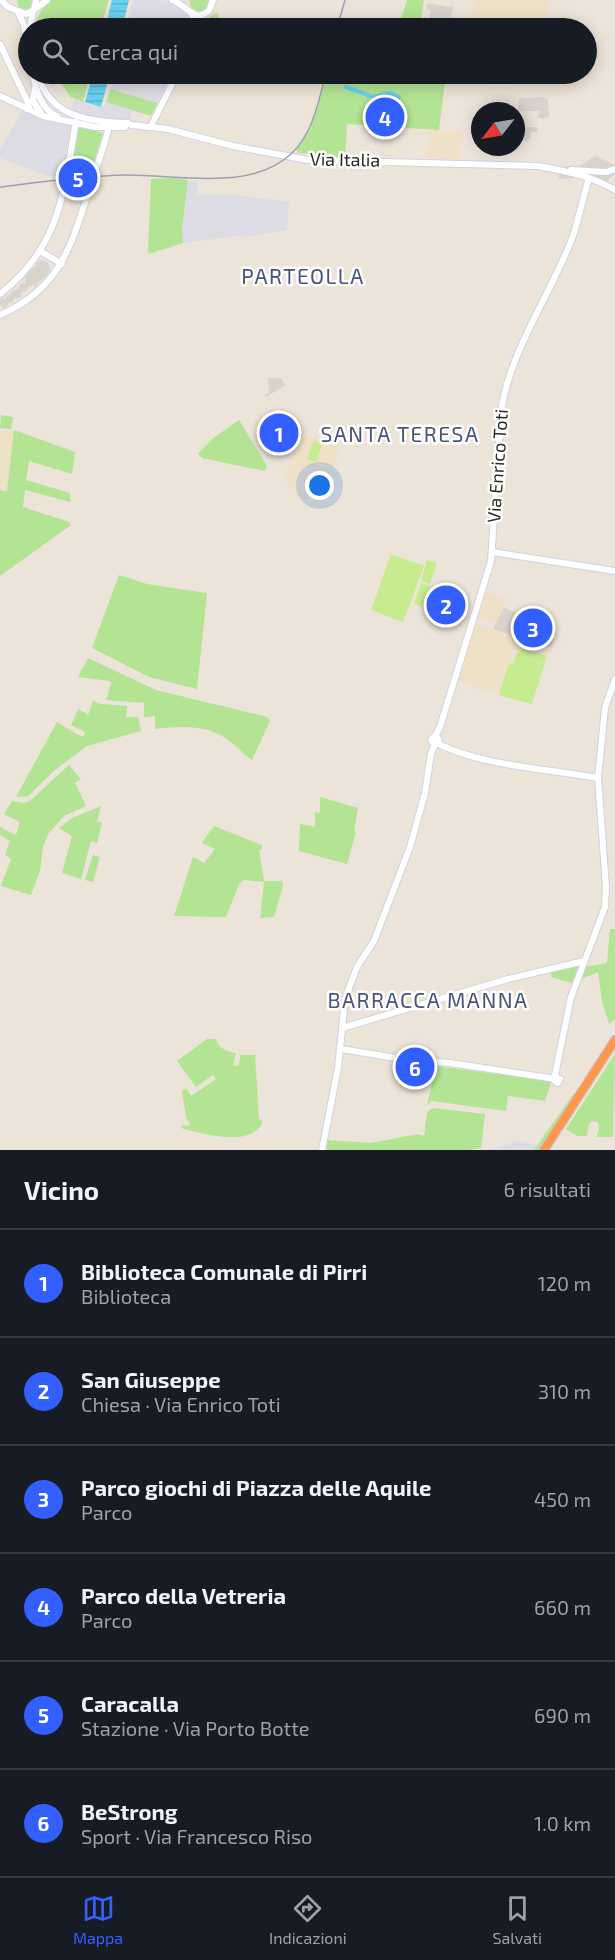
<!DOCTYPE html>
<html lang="it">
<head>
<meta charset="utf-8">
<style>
	:root { --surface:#171b24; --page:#20242c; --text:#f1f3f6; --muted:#9ea1a6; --line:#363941; --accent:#335fff }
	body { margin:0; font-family:"Exo 2",sans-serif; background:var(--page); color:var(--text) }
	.compass { position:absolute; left:471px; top:102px; width:54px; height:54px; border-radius:50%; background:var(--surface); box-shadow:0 3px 15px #0003; rotate:239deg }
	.you { position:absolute; left:320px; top:486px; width:21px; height:21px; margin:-15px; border:4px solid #fff; border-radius:50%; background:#1a73e8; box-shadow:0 0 0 9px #1a73e833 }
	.badge { display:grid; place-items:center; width:39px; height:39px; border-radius:50%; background:var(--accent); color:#fff; font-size:20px; font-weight:700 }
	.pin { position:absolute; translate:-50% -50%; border:3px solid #fff; box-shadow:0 2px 6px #0006 }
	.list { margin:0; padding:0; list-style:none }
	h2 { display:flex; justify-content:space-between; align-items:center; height:78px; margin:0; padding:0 24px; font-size:26px }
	h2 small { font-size:20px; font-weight:400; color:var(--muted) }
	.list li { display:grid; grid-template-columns:39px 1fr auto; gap:18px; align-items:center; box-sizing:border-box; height:108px; padding:0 24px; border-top:2px solid var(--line) }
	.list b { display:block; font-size:22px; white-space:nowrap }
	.list p { margin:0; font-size:20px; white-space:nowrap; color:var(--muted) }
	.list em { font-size:20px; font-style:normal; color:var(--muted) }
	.icon { flex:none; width:33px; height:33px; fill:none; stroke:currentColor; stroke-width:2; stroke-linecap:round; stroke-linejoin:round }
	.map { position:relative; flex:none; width:615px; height:1150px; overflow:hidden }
	.search { position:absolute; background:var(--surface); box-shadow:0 3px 15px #0003; left:18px; right:18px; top:18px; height:66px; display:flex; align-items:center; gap:15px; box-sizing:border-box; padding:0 21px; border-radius:33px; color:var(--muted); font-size:22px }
	.sheet { height:726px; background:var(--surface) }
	nav { display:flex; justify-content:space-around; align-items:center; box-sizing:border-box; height:84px; border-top:2px solid var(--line); background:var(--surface); font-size:16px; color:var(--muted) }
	nav a { display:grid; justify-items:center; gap:3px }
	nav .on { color:var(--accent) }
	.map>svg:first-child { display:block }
	.industrial { fill:#dddbe3 }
	.education { fill:#eee1c8 }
	.green { fill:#b2e494 }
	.pitch { fill:#c7ec8f }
	.plaza { fill:#d8d3cc }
	.water { fill:url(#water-rules) }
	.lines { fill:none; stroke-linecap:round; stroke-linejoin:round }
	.canal { stroke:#68d2f2; stroke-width:4 }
	.secondary-casing { stroke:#cfd3e2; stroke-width:8 }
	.highway-casing { stroke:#c7c7c7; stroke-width:10 }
	.secondary { stroke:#fff; stroke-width:6 }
	.highway { stroke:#ff9751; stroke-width:8 }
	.tram { stroke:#9ca0b4; stroke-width:1.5 }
	.labels { text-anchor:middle; stroke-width:5; stroke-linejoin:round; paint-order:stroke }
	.street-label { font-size:18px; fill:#292929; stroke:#fff }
	.quarter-label { font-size:21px; letter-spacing:1.5px; fill:#48527a; stroke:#fff }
</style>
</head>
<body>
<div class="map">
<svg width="615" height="1150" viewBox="0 0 615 1150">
	<defs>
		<pattern id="water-rules" width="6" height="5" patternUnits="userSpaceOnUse" patternTransform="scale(1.5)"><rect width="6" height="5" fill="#68d2f2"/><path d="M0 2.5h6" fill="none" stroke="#5ab4d0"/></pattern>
	</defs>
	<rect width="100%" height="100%" fill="#ece3d9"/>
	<g class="industrial">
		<polygon points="133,0 161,0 174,3 187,12 193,22 194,28 126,28"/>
		<polygon points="114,74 160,74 159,79 167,85 157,103 110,89"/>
		<polygon points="74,99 104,108 106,102 132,110 130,120 100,119 79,115 71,110"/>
		<polygon points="23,109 71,124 62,176 51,177 0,158 0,150"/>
		<polygon points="198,181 197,194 235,195 289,202 287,230 244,237 243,235 183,243 182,228 188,182"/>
		<polygon points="519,1141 537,1145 534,1150 489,1150"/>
	</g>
	<g class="education">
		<polygon points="475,0 550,0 545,28 467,28 468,21 471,21"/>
		<polygon points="429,130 462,132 460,161 427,157"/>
		<polygon points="0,430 15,431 8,490 0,489"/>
		<polygon points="298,432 333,443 337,442 340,445 322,499 322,507 304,503 283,476 297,450 301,447 302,442"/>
		<polygon points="486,591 505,600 497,623 478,617"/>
		<polygon points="476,624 517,637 499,695 459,681"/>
	</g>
	<g class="green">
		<polygon points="17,0 34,0 31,9 26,11 19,9"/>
		<polygon points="51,0 109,0 100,28 34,28 41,10"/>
		<polygon points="190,0 209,0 207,9 202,12 193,10 190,5"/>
		<polygon points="407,0 424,0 420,28 398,28"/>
		<polygon points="217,13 220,20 213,28 205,28 203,22 209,17"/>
		<polygon points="54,74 90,74 83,102 71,97"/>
		<polygon points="328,74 446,74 439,130 347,124 345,157 333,157 332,160 328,160 327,156 299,153 296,150 310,130"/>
		<polygon points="110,89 157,103 158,102 151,116 106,102"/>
		<polygon points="78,127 103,133 90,174 71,176"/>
		<polygon points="171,178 188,180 182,228 183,243 148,254 151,179"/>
		<polygon points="1,415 13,417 11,429 0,428"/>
		<polygon points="239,420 267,466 265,471 202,458 198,454 212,439"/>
		<polygon points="14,430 75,452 72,474 29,461 26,480 70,493 70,502 25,490 23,507 69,522 71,525 0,576 0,490 7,491"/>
		<polygon points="119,575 147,584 207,593 197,689 149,677 92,648"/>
		<path d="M88 658 156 690 267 717 270 721 252 760C245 756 239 748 231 742 209 724 182 726 155 729V716L144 717V703L106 700 111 684 110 681 78 677Z"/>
		<polygon points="93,701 101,704 127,706 126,717 138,717 141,731 87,746 56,769 28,796 16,797 57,722 80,736 84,736 85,732 71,725 78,709 88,715"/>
		<polygon points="69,765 81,779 75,783 86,806 64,816 48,834 43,847 40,871 31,895 1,886 11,859 5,855 10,841 0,835 0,827 16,835 20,822 4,814 12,801 24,803 30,801"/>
		<polygon points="320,797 358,808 354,831 356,832 347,864 299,851 300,824 315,827 315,812 320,813"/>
		<polygon points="101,806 97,821 102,823 97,843 91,841 81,879 62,873 72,836 59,828 72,818"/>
		<polygon points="214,826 262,845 262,849 259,850 264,881 282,881 283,886 274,917 260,918 264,882 244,880 239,884 226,917 174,916 193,857 204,863 215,849 202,843"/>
		<polygon points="93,855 100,857 93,882 85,880"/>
		<polygon points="610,929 615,929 615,1019 609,1024 602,1001 598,972 579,980 584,967 607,963"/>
		<polygon points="578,965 579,966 572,983 551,977 552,971"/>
		<path d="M207 1039H216C218 1048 227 1052 236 1053L233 1065 238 1066 241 1055H255L259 1119 262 1120V1124C248 1148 202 1133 181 1128L183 1125 189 1126 190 1123 186 1118 182 1091 186 1088 191 1096 216 1079 213 1075 196 1087 177 1061Z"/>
		<polygon points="615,1054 613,1137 597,1137 599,1128 598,1122 592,1121 589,1124 587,1136 577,1136 566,1129"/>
		<polygon points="436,1066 550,1081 551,1083 545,1101 508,1096 506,1111 432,1101 427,1105"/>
		<polygon points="574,1093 577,1095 541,1150 534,1150"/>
		<polygon points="433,1108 485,1114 481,1148 470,1150 325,1150 326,1140 371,1143 418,1134 424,1136 427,1112"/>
	</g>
	<g class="pitch">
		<polygon points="313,441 322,444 316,462 307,459"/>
		<polygon points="391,554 424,566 403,622 371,610"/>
		<polygon points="427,560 437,563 430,584 421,581"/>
		<polygon points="421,583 430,586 424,607 414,604"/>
		<polygon points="524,649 547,656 532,704 499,695 509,663 513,664 516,654"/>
	</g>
	<g class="plaza">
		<polygon points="427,3 450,7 453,6 450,25 452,25 452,28 427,27 431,10 427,9"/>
		<polygon points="542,97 548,100 549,116 543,119 538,117 539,111 518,111 519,98"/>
		<polygon points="521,123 525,123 525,127 537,127 537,132 531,132 530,139 527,139 527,141 516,141 516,129 520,129"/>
		<polygon points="595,156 615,165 615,174 609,178 605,187 590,180 575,178 558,179 560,167 580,166"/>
		<polygon points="41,260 47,262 50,266 49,277 47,275 36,284 39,287 36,289 33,285 28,287 27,291 22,292 20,298 15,298 12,302 8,303 6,308 8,310 5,311 0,304 0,299 5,299 14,290 19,289 20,284 25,283 26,279 23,276 37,265 36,263"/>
		<polygon points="268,378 281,378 286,385 266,397 265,394 269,394"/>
		<polygon points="504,607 518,614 516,623 521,626 525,617 534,622 536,619 542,621 538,635 554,638 551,648 493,629"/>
	</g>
	<g class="water">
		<polygon points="112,0 129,0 122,28 105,28"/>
		<polygon points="93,74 110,74 101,107 85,102"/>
	</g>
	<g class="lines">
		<polyline class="canal" points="346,87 373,97 390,93 399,97"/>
		<g class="secondary-casing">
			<g id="secondary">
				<polyline points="1,0 8,7 26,14 34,10 36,0"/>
				<path d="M172 0C183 4 189 14 200 16L209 11 213 0"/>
				<polyline points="35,9 47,0"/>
				<polyline points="18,12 24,25 28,50"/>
				<polyline points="191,13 196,21 197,28"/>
				<polyline points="30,28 33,11"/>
				<polyline points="0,44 28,103 29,107 27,109"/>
				<path d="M33 74C36 91 41 109 58 117"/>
				<path d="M38 74C49 117 89 122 128 123L131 125 168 129 233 146 308 160 538 166C565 171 592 176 615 190"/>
				<polyline points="35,88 33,101 41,113"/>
				<polyline points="0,96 43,116 95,127 125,127"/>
				<polyline points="151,126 177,74"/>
				<polyline points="571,170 606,172 615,169"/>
				<polyline points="40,251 62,264"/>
				<path d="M0 294C61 246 63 193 76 122"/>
				<path d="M0 315C62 288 72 243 91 184 97 164 106 143 110 122"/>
				<polyline points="492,552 615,571"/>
				<path d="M435 736 440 727 491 561 501 412C510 349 551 295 573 236 579 218 583 197 589 178"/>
				<circle cx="435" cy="740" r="3.5"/>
				<polyline points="342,1028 508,979 584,961"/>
				<polyline points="341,1049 408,1060 450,1063 556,1079"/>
				<polyline points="557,1078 555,1075 571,997 605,907 606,887 598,778 605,708 615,679"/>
				<polygon points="557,1078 560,1079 558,1083 555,1081"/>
				<path d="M322 1150 338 1068 345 999 357 967 374 941 410 847 425 793 431 753 436 743C486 767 544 768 598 778"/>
			</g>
		</g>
		<g class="highway-casing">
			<polyline id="highway" points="544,1150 615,1040"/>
		</g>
		<use href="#secondary" class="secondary"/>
		<use href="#highway" class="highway"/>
		<g class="tram">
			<polyline points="337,28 345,0"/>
			<path d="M0 187C41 182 83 176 124 175 177 174 250 193 292 153 314 132 318 101 326 74"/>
		</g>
	</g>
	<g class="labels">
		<g class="street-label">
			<text transform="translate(345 160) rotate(1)" y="6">Via Italia</text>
			<text transform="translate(498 466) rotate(-86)" y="6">Via Enrico Toti</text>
		</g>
		<g class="quarter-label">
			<text x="303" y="284">PARTEOLLA</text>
			<text x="400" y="442">SANTA TERESA</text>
			<text x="428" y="1008">BARRACCA MANNA</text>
		</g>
	</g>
</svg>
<svg class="compass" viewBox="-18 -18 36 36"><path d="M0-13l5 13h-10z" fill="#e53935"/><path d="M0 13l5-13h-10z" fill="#9ea1a6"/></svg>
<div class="you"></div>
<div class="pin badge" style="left:279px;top:433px">1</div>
<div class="pin badge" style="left:446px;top:605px">2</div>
<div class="pin badge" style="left:533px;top:628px">3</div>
<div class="pin badge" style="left:385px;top:117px">4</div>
<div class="pin badge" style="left:78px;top:178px">5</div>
<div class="pin badge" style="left:415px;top:1067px">6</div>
<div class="search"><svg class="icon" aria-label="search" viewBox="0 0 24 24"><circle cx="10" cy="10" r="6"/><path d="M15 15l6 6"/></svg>Cerca qui</div>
</div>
<section class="sheet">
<h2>Vicino<small>6 risultati</small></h2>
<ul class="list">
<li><span class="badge">1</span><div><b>Biblioteca Comunale di Pirri</b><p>Biblioteca</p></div><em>120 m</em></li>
<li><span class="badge">2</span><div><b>San Giuseppe</b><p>Chiesa · Via Enrico Toti</p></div><em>310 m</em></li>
<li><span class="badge">3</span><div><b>Parco giochi di Piazza delle Aquile</b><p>Parco</p></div><em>450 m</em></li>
<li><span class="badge">4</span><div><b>Parco della Vetreria</b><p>Parco</p></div><em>660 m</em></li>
<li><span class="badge">5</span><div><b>Caracalla</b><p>Stazione · Via Porto Botte</p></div><em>690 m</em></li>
<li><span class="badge">6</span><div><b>BeStrong</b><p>Sport · Via Francesco Riso</p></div><em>1.0 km</em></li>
</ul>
</section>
<nav>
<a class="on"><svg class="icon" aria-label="map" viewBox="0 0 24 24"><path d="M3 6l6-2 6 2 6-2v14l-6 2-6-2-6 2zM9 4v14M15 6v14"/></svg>Mappa</a>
<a><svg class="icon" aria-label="directions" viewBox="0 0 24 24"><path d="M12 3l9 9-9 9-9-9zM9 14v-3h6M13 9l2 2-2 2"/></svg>Indicazioni</a>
<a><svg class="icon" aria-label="saved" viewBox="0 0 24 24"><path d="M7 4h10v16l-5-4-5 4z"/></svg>Salvati</a>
</nav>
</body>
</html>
